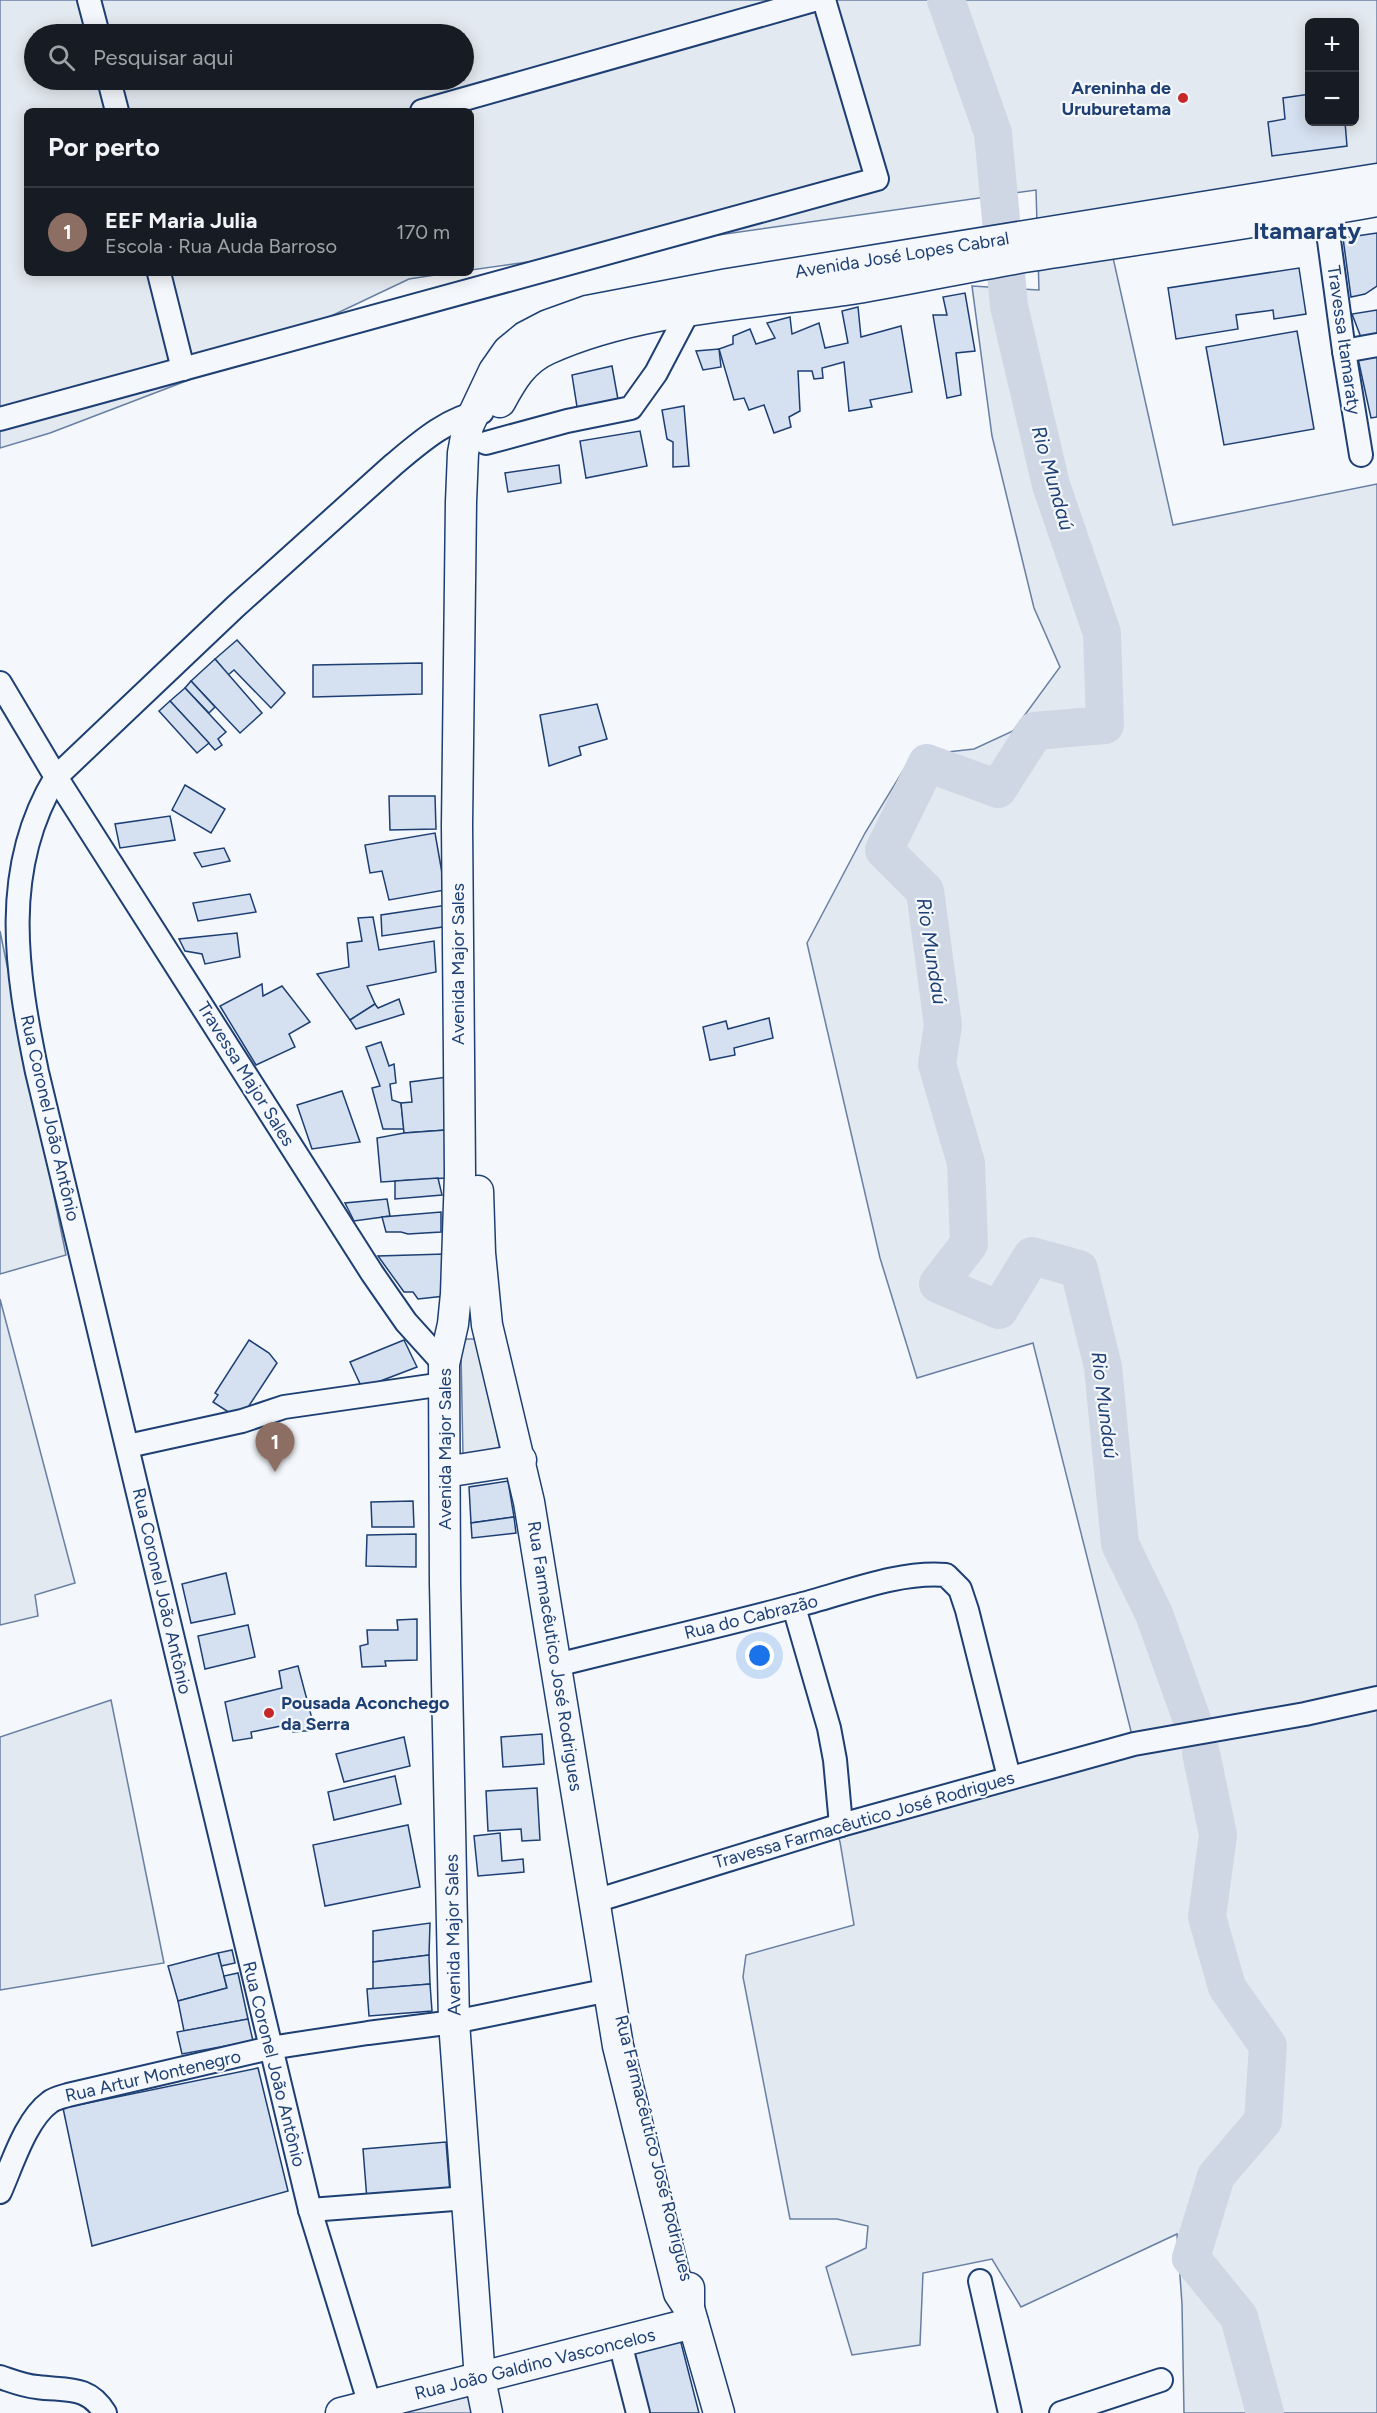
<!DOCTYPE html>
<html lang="pt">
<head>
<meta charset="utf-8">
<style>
	:root { --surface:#171b24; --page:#20242c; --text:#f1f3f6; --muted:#9ea1a6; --line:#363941; --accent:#d93025 }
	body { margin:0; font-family:Figtree,sans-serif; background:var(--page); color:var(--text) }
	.controls { position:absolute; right:18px; top:18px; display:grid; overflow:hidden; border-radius:9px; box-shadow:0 3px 15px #0003 }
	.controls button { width:54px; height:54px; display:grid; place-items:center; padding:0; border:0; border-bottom:2px solid var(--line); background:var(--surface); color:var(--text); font:30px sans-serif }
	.you { position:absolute; left:760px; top:1656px; width:21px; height:21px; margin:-15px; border:4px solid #fff; border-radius:50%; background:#1a73e8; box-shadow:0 0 0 9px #1a73e833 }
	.badge { display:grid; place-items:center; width:39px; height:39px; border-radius:50%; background:var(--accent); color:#fff; font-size:20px; font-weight:700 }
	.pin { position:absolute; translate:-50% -50px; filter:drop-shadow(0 2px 3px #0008) }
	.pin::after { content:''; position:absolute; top:32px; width:21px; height:18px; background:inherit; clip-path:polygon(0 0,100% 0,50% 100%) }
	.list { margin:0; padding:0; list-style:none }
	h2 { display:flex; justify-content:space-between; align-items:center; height:78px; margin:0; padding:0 24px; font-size:26px }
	h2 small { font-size:20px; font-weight:400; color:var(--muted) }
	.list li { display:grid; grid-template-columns:39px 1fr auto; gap:18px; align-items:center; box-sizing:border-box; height:90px; padding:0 24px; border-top:2px solid var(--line) }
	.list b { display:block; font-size:22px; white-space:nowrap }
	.list p { margin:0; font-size:20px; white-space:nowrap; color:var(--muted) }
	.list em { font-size:20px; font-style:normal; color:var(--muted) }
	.icon { flex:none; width:33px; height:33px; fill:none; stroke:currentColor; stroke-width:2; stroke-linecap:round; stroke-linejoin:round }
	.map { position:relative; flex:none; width:1377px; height:2413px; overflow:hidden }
	.search { position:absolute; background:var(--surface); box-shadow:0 3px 15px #0003; left:24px; top:24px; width:450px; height:66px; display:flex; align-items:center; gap:15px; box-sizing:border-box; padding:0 21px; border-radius:33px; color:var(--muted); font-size:22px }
	.panel { position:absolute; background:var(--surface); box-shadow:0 3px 15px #0003; left:24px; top:108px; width:450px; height:168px; border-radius:9px }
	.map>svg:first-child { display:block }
	.green { fill:#e3e9f0; stroke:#687fa3; stroke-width:1.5; fill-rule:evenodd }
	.parking { fill:#e3e8f0; stroke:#687fa3; stroke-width:1.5 }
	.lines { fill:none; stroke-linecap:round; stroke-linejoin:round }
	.river { stroke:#cfd7e4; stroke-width:38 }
	.building { fill:#d5e0f0; stroke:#1d3f73; stroke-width:1.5 }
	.minor-casing { stroke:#1d3f73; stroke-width:26 }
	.major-casing { stroke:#1d3f73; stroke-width:33 }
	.minor { stroke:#f4f7fb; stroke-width:22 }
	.major { stroke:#f4f7fb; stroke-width:30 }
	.poi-dot { fill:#c62828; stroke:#f4f7fb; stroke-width:2 }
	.labels { text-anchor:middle; stroke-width:4.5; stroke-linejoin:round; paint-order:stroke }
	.poi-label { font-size:18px; font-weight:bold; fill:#1d3f73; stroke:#f4f7fb; text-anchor:end }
	.street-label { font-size:18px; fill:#1d3f73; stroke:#f4f7fb }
	.water-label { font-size:20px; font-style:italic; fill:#1d3f73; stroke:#f4f7fb }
	.district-label { font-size:24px; font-weight:bold; fill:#1d3f73; stroke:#f4f7fb }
</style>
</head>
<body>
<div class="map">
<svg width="1377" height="2413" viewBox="0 0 1377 2413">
	<rect width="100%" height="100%" fill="#f4f7fb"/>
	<g class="green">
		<path d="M0 0H1377V169L1105 222 1173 525 1377 484V2413H1184L1182 2304 1177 2234 1021 2307 992 2259 923 2273 920 2345 852 2355 826 2267 866 2248 868 2226 837 2219H790L743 1977 746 1955 854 1925 840 1842 835 1827 1134 1743 1033 1343 917 1378 880 1258 807 943 865 833 912 756 974 749 1013 731 1060 667 1034 608 992 436 972 286 1039 290 1036 190 471 270V111H27V273H448L409 279 228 365 50 433 0 448ZM1310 22H1354V122H1310ZM34 34H464V80H34Z"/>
		<polygon points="0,931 66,1255 0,1274"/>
		<polygon points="0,1299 75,1583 35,1595 38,1616 0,1625"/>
		<polygon points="467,1339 475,1339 480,1346 500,1450 463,1455 461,1353 462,1343"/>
		<polygon points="111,1700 164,1963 0,1990 0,1737"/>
	</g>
	<polygon class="parking" points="469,2396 478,2413 382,2413"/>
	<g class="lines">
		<g class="river">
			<polyline points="946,0 993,133 1009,306 1051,485 1102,633 1105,725 1035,731 998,789 927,763 884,850 925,891 943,1025 937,1064 966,1163 969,1244 938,1284 999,1310 1032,1256 1079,1269 1103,1367 1120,1544 1154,1614 1192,1720"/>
			<polyline points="1201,1753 1218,1835 1207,1917 1227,1987 1268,2046 1263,2121 1216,2176 1191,2258 1239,2317 1265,2413"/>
		</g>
	</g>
	<g class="building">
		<polygon points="1310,94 1310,122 1345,122 1347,146 1272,156 1268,122 1285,119 1283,98"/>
		<polygon points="1377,233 1377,286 1365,294 1351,297 1343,238"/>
		<polygon points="1299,268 1306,314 1274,319 1273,310 1236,315 1238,329 1176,339 1168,288"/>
		<polygon points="965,293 975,351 956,353 961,395 947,398 933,315 947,315 943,297"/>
		<polygon points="858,307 861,337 901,326 912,392 870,400 872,407 849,411 844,362 822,368 823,378 814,379 812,371 798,371 800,411 789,417 791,427 774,433 764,405 749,410 744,398 734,400 719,349 733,344 733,336 750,329 756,344 775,338 767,323 790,317 792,334 819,323 825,348 848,343 842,311"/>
		<polygon points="1377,310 1377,337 1362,340 1352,314"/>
		<polygon points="1297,331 1314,429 1224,445 1206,347"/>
		<polygon points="719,349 721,367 703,370 696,351"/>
		<polygon points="1377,350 1377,417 1371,418 1357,354"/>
		<polygon points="612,366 619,405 578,413 572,375"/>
		<polygon points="684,406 689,466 673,467 673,442 667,439 662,410"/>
		<polygon points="640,431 647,466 586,478 580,441"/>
		<polygon points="559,465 561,483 508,492 505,473"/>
		<polygon points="237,640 285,693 271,708 234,670 228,675 215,659"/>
		<polygon points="215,659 262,713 240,733 191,681"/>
		<polygon points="422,663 422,694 313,697 313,665"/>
		<polygon points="191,681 215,707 209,713 185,688"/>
		<polygon points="185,688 226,732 218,739 222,745 215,750 170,701"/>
		<polygon points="170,701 209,743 197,753 159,711"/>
		<polygon points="597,704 607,739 579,747 581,755 549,766 540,715"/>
		<polygon points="185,785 225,809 211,833 172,810"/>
		<polygon points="389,796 435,796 436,829 390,830"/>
		<polygon points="170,816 175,840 120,848 115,824"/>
		<polygon points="435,833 445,890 389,900 382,871 370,873 365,845"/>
		<polygon points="224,848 230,861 202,867 194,853"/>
		<polygon points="250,894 256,912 198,921 193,903"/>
		<polygon points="447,905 449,926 382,936 381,915"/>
		<polygon points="373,917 379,950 434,941 436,972 367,986 375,1004 350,1020 317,974 349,967 347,943 362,941 358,918"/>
		<polygon points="237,933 240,957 205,964 202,954 185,951 179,939"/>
		<polygon points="262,984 263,996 282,986 310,1022 289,1034 295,1047 256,1065 220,1006"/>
		<polygon points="399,999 404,1014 356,1029 350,1020 375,1004 378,1008"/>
		<polygon points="769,1018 773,1038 734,1048 735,1055 710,1060 703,1027 726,1021 728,1029"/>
		<polygon points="381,1042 389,1066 394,1064 396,1083 390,1084 392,1100 401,1103 404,1129 383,1129 372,1088 380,1086 366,1047"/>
		<polygon points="447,1077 446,1130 404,1133 401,1103 412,1102 410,1082"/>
		<polygon points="342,1091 360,1142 312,1149 297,1105"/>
		<polygon points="446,1130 446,1178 381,1182 377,1138 404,1133"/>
		<polygon points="438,1178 442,1195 395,1199 395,1181"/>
		<polygon points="387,1199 390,1216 354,1221 345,1203"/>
		<polygon points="441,1212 441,1232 408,1234 401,1232 386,1232 382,1217"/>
		<polygon points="445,1254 445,1296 418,1299 413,1292 404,1292 378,1256"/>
		<polygon points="249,1340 269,1353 277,1363 243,1415 237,1410 233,1415 213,1402 218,1395 215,1393"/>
		<polygon points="404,1340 417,1367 362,1388 350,1362"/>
		<polygon points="508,1481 514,1517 471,1523 469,1487"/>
		<polygon points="413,1501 414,1527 372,1527 371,1502"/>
		<polygon points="514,1517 516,1533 472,1538 471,1523"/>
		<polygon points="416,1534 416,1567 366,1566 367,1535"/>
		<polygon points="226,1573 235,1614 191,1623 182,1584"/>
		<polygon points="417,1619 417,1660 385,1661 386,1666 362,1667 360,1646 368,1644 367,1630 398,1630 397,1620"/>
		<polygon points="248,1625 255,1657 205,1669 198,1636"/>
		<polygon points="298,1666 315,1730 293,1732 291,1724 251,1732 252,1738 233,1741 225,1702 282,1688 279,1671"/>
		<polygon points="542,1734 544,1764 503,1767 501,1737"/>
		<polygon points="404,1737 410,1766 344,1782 336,1754"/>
		<polygon points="395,1776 401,1804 334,1820 328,1792"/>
		<polygon points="537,1788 540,1840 522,1841 521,1829 488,1831 486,1791"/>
		<polygon points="408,1825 420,1887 325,1906 313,1845"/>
		<polygon points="500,1833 502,1861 523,1859 524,1872 478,1876 474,1836"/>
		<polygon points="430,1923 429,1955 373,1962 373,1931"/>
		<polygon points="232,1950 235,1963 221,1966 218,1953"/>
		<polygon points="218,1953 227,1988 178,2001 168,1966"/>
		<polygon points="429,1955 430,1984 373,1989 373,1962"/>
		<polygon points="238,1973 248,2019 184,2031 178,2001 227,1988 224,1976"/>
		<polygon points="430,1984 432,2011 369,2016 367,1989"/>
		<polygon points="248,2019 253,2041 182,2054 177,2032"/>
		<polygon points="258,2068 288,2191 92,2246 63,2108"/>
		<polygon points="446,2142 450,2193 367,2200 363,2149"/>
		<polygon points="679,2335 699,2413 645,2413 629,2351"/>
	</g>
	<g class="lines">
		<g class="minor-casing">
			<g id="minor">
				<polyline points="89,0 98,34"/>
				<polyline points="109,80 117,111"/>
				<polyline points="422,111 814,0"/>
				<polyline points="1323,196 1344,351 1361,455"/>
				<polyline points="159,273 183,369"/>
				<polyline points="1344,351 1377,345"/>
				<polyline points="0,419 877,179 824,0"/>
				<polyline points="486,443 567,421 631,408 656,373 688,312"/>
				<polyline points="0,683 56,777 372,1273 406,1322 444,1364"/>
				<polyline points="128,1446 242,1421 284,1407 444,1384"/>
				<polyline points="794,1607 829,1728 835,1760 841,1825"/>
				<path d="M557 1665C636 1645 716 1627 795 1606 844 1594 896 1571 946 1575L960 1589 967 1610 1009 1777"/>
				<polyline points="595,1901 841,1825 1134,1744 1305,1714 1377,1698"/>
				<path d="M0 2192C12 2165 26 2119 50 2102 55 2098 62 2097 68 2095L270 2048 368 2033 454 2022 609 1990"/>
				<polyline points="310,2210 467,2198"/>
				<polyline points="980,2281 1010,2413"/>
				<polyline points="620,2343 638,2413"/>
				<path d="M0 2377C12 2381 24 2386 37 2387 67 2391 88 2385 105 2413"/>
				<path d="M370 2405 310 2210 37 1072C16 971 0 869 56 777L235 607 393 465C418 444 448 417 482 412"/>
				<polyline points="1061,2413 1161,2380"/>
			</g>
		</g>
		<g class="major-casing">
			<g id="major">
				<path d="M500 402C512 380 523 360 548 349 636 309 750 304 845 290 907 280 969 266 1031 256 1146 238 1262 222 1377 201"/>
				<polyline points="478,1191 480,1253 487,1325 529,1502 618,2046 679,2293 689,2308"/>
				<polyline points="445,1472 521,1460"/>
				<polyline points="689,2288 689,2308 719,2413"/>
				<polyline points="341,2413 693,2323"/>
				<polyline points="487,2413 480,2379 454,2022 445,1583 444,1364 453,1324 456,1294 460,1174 457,825 461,502 463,453 468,426 494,371 508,351 525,337 548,325 587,311 728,284 1377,179"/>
			</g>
		</g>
		<use href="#minor" class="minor"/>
		<use href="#major" class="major"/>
	</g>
	<g class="poi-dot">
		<circle cx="1183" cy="98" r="6"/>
		<circle cx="269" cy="1713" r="6"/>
	</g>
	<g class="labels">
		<g class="poi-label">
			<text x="1171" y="94">Areninha de<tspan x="1171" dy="21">Uruburetama</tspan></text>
			<text x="281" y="1709" text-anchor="start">Pousada Aconchego<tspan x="281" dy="21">da Serra</tspan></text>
		</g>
		<g class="street-label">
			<text transform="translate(902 255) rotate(-9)" y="6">Avenida José Lopes Cabral</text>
			<text transform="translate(1344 340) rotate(82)" y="6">Travessa Itamaraty</text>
			<text transform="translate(458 964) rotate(-90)" y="6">Avenida Major Sales</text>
			<text transform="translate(246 1074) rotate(58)" y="6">Travessa Major Sales</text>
			<text transform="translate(50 1118) rotate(77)" y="6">Rua Coronel João Antônio</text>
			<text transform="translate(445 1449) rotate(-90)" y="6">Avenida Major Sales</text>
			<text transform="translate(162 1591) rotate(77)" y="6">Rua Coronel João Antônio</text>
			<text transform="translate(751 1617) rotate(-14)" y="6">Rua do Cabrazão</text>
			<text transform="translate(555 1656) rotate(81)" y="6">Rua Farmacêutico José Rodrigues</text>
			<text transform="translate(864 1820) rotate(-16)" y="6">Travessa Farmacêutico José Rodrigues</text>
			<text transform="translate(453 1935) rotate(-91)" y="6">Avenida Major Sales</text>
			<text transform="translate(274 2064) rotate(76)" y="6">Rua Coronel João Antônio</text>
			<text transform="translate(153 2076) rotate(-13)" y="6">Rua Artur Montenegro</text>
			<text transform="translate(654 2148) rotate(76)" y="6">Rua Farmacêutico José Rodrigues</text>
			<text transform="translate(535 2364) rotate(-14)" y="6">Rua João Galdino Vasconcelos</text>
		</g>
		<g class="water-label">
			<text transform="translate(1053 478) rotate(74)" y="7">Rio Mundaú</text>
			<text transform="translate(932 951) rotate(81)" y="7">Rio Mundaú</text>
			<text transform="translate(1105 1405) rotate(83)" y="7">Rio Mundaú</text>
		</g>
		<g class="district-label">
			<text x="1307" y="239">Itamaraty</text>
		</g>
	</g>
</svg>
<div class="controls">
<button>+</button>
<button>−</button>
</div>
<div class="you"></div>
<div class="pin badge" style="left:275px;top:1472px;background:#8d6e63">1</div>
<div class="search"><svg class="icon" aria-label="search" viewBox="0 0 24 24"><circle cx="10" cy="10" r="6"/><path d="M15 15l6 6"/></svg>Pesquisar aqui</div>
<section class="panel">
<h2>Por perto<small></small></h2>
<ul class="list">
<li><span class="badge" style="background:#8d6e63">1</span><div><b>EEF Maria Julia</b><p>Escola · Rua Auda Barroso</p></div><em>170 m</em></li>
</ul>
</section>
</div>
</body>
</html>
